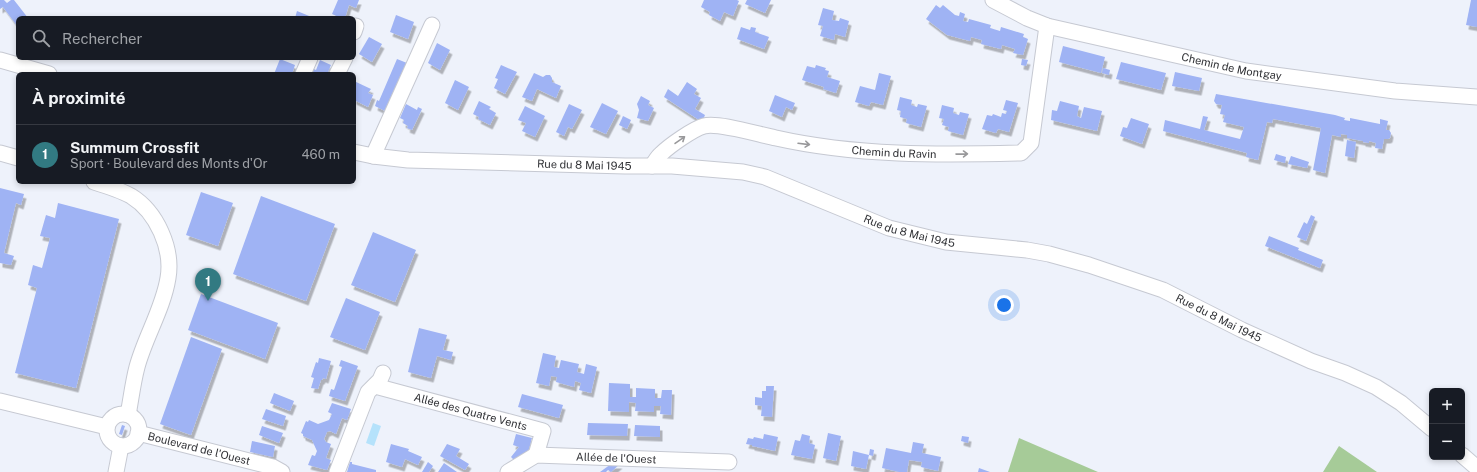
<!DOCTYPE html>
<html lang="fr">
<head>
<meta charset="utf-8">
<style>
	:root { --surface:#171b24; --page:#242831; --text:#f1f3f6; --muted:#9ea1a6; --line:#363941; --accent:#327a82 }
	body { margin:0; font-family:"Public Sans",sans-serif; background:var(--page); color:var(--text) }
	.controls { position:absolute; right:12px; bottom:12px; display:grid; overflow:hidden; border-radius:6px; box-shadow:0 2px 6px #0003 }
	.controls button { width:36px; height:36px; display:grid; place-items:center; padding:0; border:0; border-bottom:1px solid var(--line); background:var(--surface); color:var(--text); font:20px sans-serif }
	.you { position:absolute; left:1004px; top:305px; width:14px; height:14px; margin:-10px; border:3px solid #fff; border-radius:50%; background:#1a73e8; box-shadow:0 0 0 6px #1a73e833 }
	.badge { display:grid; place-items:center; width:26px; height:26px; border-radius:50%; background:var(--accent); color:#fff; font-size:13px; font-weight:700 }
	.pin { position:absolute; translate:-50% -33px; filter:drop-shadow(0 1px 2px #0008) }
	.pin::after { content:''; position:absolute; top:21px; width:14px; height:12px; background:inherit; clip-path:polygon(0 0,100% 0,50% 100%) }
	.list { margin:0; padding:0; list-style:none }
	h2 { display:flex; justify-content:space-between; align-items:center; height:52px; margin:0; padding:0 16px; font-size:17px }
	h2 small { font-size:13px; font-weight:400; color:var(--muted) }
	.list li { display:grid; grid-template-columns:26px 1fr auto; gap:12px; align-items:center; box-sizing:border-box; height:60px; padding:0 16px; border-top:1px solid var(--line) }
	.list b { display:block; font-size:15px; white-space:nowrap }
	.list p { margin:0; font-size:13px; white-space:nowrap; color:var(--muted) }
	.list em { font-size:13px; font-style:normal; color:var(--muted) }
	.icon { flex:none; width:22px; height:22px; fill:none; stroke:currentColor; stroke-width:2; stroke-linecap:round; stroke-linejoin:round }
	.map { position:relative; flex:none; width:1477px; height:472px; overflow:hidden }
	.search { position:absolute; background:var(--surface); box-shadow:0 2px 6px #0003; left:16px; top:16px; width:340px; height:44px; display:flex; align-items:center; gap:10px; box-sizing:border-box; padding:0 14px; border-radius:6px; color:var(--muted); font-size:15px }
	.panel { position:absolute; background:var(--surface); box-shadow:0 2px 6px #0003; left:16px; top:72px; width:340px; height:112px; border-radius:6px }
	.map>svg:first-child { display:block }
	.green { fill:#a6cb98 }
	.water { fill:#b5e2fb }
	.building { fill:#9fb3f4; filter:url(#shadow) }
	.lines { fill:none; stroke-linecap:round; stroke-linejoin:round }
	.minor-casing { stroke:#c6c9d2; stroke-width:17 }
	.minor { stroke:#fff; stroke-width:15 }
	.oneway { stroke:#98989a }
	.labels { text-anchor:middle; stroke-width:3; stroke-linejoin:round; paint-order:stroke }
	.street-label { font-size:11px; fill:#313236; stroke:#eef2fb }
</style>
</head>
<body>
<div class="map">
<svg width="1477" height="472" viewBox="0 0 1477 472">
	<defs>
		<filter id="shadow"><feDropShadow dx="2.5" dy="4.5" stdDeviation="0" flood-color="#0004"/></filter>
	</defs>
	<rect width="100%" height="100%" fill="#eef2fb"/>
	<g class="green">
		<polygon points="1019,438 1098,472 1008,472"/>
		<polygon points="1339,446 1377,472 1323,472"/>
	</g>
	<polygon class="water" points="373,423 381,426 374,446 366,443"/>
	<g class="building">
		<polygon points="0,0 4,0 7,3 11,0 14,0 28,18 18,18 18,27 3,7 0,9"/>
		<polygon points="338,0 359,0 356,8 349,5 345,18 341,18 332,14"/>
		<polygon points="704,0 737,0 739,1 733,16 724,12 720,21 709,15 710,12 701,7"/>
		<polygon points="747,0 771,0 765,13 745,4"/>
		<polygon points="1471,0 1477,0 1477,27 1466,25"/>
		<polygon points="936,5 940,8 943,5 955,15 959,16 960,12 965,14 963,21 968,22 969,19 991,25 990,28 1000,31 1001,27 1024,34 1023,37 1028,39 1023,55 1013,53 1015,49 1002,45 1001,49 981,44 982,40 971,37 970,41 947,35 926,19"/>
		<polygon points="823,8 834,11 832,20 839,21 840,18 849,21 845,37 835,34 834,40 820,36 823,26 818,25"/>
		<polygon points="297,11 314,18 295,18"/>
		<polygon points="396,15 414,22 408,39 390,32"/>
		<polygon points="741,27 750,30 751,27 756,28 755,32 769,37 764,49 737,39"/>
		<polygon points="369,37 382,44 372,62 359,54"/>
		<polygon points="437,43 450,50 440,70 428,63"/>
		<polygon points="1063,46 1105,57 1101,73 1059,62"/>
		<polygon points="280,59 295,65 292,74 274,74"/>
		<polygon points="397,59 407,63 405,68 406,68 385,111 375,106 377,100 379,101"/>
		<polygon points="1022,59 1028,60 1026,66 1021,65"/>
		<polygon points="320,60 331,65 327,74 307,74 310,67 316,70"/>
		<polygon points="1121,62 1166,73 1161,90 1116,79"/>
		<polygon points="501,65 517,72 505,94 494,88 498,79 495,78"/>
		<polygon points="816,65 826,68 825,70 829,71 827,77 840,81 836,93 823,89 824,87 802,80 807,66 815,68"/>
		<polygon points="1103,68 1110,70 1109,75 1102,73"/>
		<polygon points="1175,72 1202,78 1199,91 1172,86"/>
		<polygon points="534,73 543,77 546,75 550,75 552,78 552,82 561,86 556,98 537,89 532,101 522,97"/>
		<polygon points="879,73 891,76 883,105 871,102 869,106 855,102 860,86 875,90"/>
		<polygon points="455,80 469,87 458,110 445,103"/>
		<polygon points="354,81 371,89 368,93 373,95 368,107 354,100"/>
		<polygon points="687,82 697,89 694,94 701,98 695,109 705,115 702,122 664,97 668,89 678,96"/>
		<polygon points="1216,94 1335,115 1345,118 1344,120 1350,121 1350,118 1380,124 1380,119 1388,121 1386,130 1389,130 1391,133 1390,138 1388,139 1384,139 1382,149 1375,148 1376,143 1369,141 1369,143 1363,142 1363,141 1347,138 1347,135 1341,134 1341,137 1332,135 1325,173 1313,170 1321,128 1273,119 1272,123 1267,122 1258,160 1246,157 1247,153 1163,131 1165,120 1200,129 1203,116 1208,117 1204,130 1240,139 1244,127 1223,122 1225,115 1220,114 1222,105 1216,104 1214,101"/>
		<polygon points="775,95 795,103 792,110 786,107 782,117 769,111"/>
		<polygon points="641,96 650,101 648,105 654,108 648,121 637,118 639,110 637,104"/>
		<polygon points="900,97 912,100 911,105 917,107 918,104 927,106 921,127 906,123 907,119 900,117 901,111 897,110"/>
		<polygon points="1006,100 1018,103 1009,132 998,129 996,133 982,129 987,115 992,116 993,114 1001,117 1002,113 1006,114 1007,111 1003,110"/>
		<polygon points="479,101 491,107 489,109 496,113 490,125 478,119 479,117 473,114"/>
		<polygon points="1060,101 1079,106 1077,116 1081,118 1084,107 1102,111 1097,131 1051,120 1052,110 1057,111"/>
		<polygon points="602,103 618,111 606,134 590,127"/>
		<polygon points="406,104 417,110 418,107 422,109 412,130 407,128 408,126 403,123 404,120 400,118"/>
		<polygon points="569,104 582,110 572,129 568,127 564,136 556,132"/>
		<polygon points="942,105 954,108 953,113 959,115 960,112 969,114 963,135 948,131 949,127 942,125 944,119 939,118"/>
		<polygon points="525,106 545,116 535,137 522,131 526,123 518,120"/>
		<polygon points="623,116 631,120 627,129 619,125"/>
		<polygon points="1131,118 1149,124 1142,144 1120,136 1123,127 1127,128"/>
		<polygon points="1347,140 1356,142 1354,158 1345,156"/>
		<polygon points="1276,154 1286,157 1285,163 1274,160"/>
		<polygon points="1291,156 1309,162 1307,168 1288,164"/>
		<polygon points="0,188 24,194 21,205 16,203 4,253 14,256 11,265 0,263"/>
		<polygon points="201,192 233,203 218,246 186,235"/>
		<polygon points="261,196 335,224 306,301 233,274"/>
		<polygon points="58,203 119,219 76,388 15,373 37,288 28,285 33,265 42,268 50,238 40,236 46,215 55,218"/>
		<polygon points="1311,215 1315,217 1306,241 1297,237 1304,222 1307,224"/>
		<polygon points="373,232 416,250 395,302 351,285"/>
		<polygon points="1269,236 1299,248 1298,250 1323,260 1320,268 1265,246"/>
		<polygon points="201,294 278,323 265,359 188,330"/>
		<polygon points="346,298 380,312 365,350 330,337"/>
		<polygon points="419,328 447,335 443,350 453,352 451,360 437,356 431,378 408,372"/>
		<polygon points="191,337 222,349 191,435 160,424"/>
		<polygon points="543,353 556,356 554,367 559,368 561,360 579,364 577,372 584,374 586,364 597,367 591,393 579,390 581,383 575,381 574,387 556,382 557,377 551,376 549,386 536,383"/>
		<polygon points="319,358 331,361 326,379 323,378 322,380 321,380 318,389 311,388 314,378 311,377 316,362 318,363"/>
		<polygon points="341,360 358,366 345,401 329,396 331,389 334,390 342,367 339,366"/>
		<polygon points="609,383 630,384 630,397 636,397 636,388 655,389 655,398 661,398 662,390 672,390 671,415 660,414 661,406 654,406 654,412 635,411 636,403 629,402 629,412 608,411"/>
		<polygon points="766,386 774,386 772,417 761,416 762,406 755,405 755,397 762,398 762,391 766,391"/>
		<polygon points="274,393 294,401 290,411 270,403"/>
		<polygon points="522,394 563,405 559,418 518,407"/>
		<polygon points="332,403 351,409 347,420 342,418 336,434 330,431 327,432 324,439 326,442 331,444 326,458 331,460 327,470 308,465 312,455 315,456 317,451 312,440 303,436 303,434 301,433 306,421 308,422 309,420 318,424 329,420 332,414 328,412"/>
		<polygon points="266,409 286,416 283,426 262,419"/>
		<polygon points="588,423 628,424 627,436 587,435"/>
		<polygon points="122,425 125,426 122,435 119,434"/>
		<polygon points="635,425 660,426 660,437 634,436"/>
		<polygon points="262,426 283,433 279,443 259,435"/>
		<polygon points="828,433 841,436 836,461 823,458"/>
		<polygon points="516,434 532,438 527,456 517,463 511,457 519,447 513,445"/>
		<polygon points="764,434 778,437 775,451 752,446 752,445 746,444 748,438 753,439 754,437 763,439"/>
		<polygon points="802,434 810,436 809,443 815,445 812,459 791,455 795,440 800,441"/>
		<polygon points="962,436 969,437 968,443 961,441"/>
		<polygon points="252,441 275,446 273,457 250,452"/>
		<polygon points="913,442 924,444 922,453 941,457 938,471 921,467 922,462 909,460 907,472 899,472 882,468 886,448 911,453"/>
		<polygon points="391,444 409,449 408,451 422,457 418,465 405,459 402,467 386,462"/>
		<polygon points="447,444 460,449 456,456 469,464 465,470 440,456"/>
		<polygon points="870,449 874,450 873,456 869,455 866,469 851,466 853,451 869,455"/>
		<polygon points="350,462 352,462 352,464 376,470 376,472 347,472"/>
		<polygon points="428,462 433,466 429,472 422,472"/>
		<polygon points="444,463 457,472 438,472"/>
		<polygon points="611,464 620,464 611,472 608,470 606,472 600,472"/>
		<polygon points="979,468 990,472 978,472"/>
	</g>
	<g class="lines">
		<g class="minor-casing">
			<g id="minor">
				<path id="s1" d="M993 0 1027 18 1047 26 1246 71 1395 91 1477 97"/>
				<polyline points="354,32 356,26"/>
				<polyline points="0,60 49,74"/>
				<polyline points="303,74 310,58"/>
				<polyline points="337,74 345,58"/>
				<path id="s2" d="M354 152 373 156 408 160 625 166H672L743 172 765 177 889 228 946 242 1027 250 1049 254 1089 265 1163 290 1242 330 1311 361 1345 373 1376 387 1401 403 1432 429"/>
				<polyline points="0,153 18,158"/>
				<polyline points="373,156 432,25"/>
				<path id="s3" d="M652 166C655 162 657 157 661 154 669 146 693 129 704 126 718 122 760 135 776 138 856 156 939 155 1021 153L1031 143 1047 26"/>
				<path d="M94 182C107 186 120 190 131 196 157 212 173 249 168 278 163 309 145 337 137 367 133 382 131 399 128 415"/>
				<path id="s4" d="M375 386 543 431 536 455"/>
				<polyline points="0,401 107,427"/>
				<circle cx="123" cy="430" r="16"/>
				<path id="s5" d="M138 433 273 467 282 472"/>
				<polyline points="1462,455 1477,468"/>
				<polyline points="116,472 121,446"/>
				<polyline points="337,472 368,392 380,380 383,373"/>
				<path id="s6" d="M508 472 536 455 729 462"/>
			</g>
		</g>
		<use href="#minor" class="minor"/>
	</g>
	<defs><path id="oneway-shaft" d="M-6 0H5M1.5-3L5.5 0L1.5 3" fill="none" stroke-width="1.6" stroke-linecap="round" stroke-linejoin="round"/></defs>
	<g class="oneway">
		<use href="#oneway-shaft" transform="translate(680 140) rotate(-35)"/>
		<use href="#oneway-shaft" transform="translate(804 144) rotate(7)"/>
		<use href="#oneway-shaft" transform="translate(962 154) rotate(-1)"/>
	</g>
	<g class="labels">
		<g class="street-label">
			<text dy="4" stroke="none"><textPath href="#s1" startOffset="249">Chemin de Montgay</textPath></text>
			<text dy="4" stroke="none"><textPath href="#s3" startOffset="259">Chemin du Ravin</textPath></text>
			<text dy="4" stroke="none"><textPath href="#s2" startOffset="231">Rue du 8 Mai 1945</textPath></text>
			<text dy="4" stroke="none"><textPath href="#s2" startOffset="567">Rue du 8 Mai 1945</textPath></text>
			<text dy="4" stroke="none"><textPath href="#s2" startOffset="891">Rue du 8 Mai 1945</textPath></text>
			<text dy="4" stroke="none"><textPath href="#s4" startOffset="99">Allée des Quatre Vents</textPath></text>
			<text dy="4" stroke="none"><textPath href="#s5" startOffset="63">Boulevard de l'Ouest</textPath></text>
			<text dy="4" stroke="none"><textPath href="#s6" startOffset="113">Allée de l'Ouest</textPath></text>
		</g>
	</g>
</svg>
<div class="controls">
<button>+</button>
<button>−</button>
</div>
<div class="you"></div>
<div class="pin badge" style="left:208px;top:301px">1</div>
<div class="search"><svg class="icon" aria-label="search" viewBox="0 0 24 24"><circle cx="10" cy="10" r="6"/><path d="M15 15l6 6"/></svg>Rechercher</div>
<section class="panel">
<h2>À proximité<small></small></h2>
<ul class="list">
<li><span class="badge">1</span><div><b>Summum Crossfit</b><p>Sport · Boulevard des Monts d'Or</p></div><em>460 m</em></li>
</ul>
</section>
</div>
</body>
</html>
